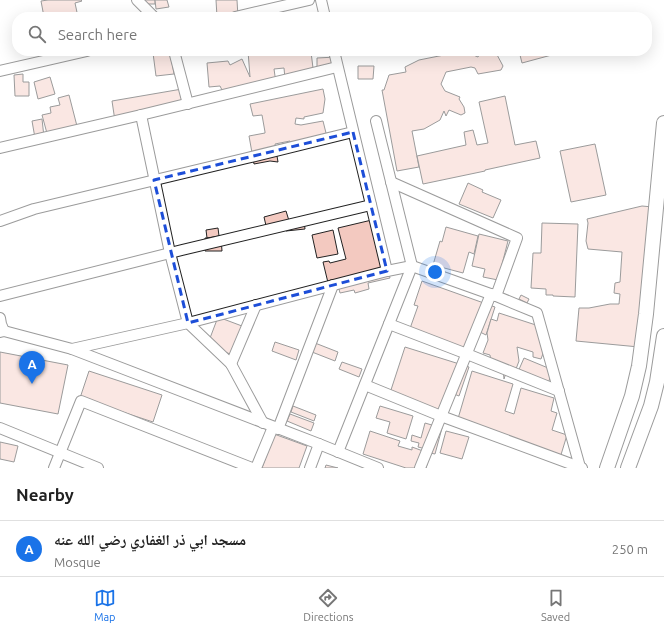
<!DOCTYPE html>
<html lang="en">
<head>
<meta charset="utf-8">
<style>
	:root { --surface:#fff; --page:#f2f2f2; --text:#222; --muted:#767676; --line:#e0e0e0; --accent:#1a73e8 }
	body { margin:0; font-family:Ubuntu,"Noto Naskh Arabic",sans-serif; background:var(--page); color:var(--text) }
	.you { position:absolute; left:435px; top:272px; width:14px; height:14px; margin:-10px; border:3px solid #fff; border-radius:50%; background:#1a73e8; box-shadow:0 0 0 6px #1a73e833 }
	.badge { display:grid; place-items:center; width:26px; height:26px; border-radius:50%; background:var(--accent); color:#fff; font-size:13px; font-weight:700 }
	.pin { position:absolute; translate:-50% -33px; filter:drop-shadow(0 1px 2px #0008) }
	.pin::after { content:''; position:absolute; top:21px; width:14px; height:12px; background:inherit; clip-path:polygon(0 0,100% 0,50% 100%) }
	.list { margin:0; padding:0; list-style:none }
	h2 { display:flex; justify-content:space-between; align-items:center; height:52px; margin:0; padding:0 16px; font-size:17px }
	h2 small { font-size:13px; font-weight:400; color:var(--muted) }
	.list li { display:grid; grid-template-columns:26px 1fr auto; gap:12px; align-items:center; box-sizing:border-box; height:56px; padding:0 16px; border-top:1px solid var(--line) }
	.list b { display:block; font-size:15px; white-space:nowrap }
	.list p { margin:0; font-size:13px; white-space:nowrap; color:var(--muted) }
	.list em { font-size:13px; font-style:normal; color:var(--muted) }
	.icon { flex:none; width:22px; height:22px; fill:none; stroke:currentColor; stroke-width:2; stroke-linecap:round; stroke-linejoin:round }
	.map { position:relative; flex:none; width:664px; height:468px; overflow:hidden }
	.search { position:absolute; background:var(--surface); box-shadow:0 4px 16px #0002; left:12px; right:12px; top:12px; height:44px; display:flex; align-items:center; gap:10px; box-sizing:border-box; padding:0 14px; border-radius:16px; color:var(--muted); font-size:15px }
	.sheet { height:108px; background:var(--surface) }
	nav { display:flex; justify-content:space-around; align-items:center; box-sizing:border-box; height:56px; border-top:1px solid var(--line); background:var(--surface); font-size:11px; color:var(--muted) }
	nav a { display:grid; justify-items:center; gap:2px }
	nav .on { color:var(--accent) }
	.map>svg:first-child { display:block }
	.building { fill:#f3c9c0; stroke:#222 }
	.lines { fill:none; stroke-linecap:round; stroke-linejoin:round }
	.street-casing { stroke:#222; stroke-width:12 }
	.secondary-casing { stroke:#222; stroke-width:16 }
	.street { stroke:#fff; stroke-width:10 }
	.secondary { stroke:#fff; stroke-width:14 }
	.marked { fill:none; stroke:#1d4ed8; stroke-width:3; stroke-dasharray:8 5; stroke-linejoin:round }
</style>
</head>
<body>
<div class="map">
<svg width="664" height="468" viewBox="0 0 664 468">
	<rect width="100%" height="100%" fill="#fff"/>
	<g class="building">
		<polygon points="48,0 81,0 82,1 75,3 78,17 44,17 41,1"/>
		<rect x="145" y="0" width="10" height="4"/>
		<polygon points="155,0 167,0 169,7 156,9"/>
		<polygon points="216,0 237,0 238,17 217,17"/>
		<polygon points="170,51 174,74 156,76 153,53"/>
		<polygon points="248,51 295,51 296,54 311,52 314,76 285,79 284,68 274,69 275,76 277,80 223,92 220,86 209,87 207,63 228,61 230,65 242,59 250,77"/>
		<polygon points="464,51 478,57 481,51 495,51 503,66 501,70 478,74 475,68 471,67 446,72 441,84 445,91 460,97 459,99 464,107 465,113 461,115 449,110 446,116 444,111 440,120 424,129 412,131 419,167 397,171 382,90 384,90 389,75 406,72 405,67 419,60"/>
		<polygon points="519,51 558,51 559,53 522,63"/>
		<polygon points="336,57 336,68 317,69 317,58"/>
		<polygon points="358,66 374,66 373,79 358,79"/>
		<polygon points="23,74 23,82 29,82 29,96 15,96 14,75"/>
		<polygon points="50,77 55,94 38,99 34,82"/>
		<polygon points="182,89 186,109 115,121 112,101"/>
		<polygon points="323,89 325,99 323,113 304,117 304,119 296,118 295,124 301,125 323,121 327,137 292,150 290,141 275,144 278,162 270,161 254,164 249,136 265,133 265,132 262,115 253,116 250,104"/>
		<polygon points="69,95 78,130 48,137 42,115 51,113 50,107 60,105 58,98"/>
		<polygon points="505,96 515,145 536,141 540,158 485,170 485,171 423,184 417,156 466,145 464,132 473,130 477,145 488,143 479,102"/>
		<polygon points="42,119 44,137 35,138 32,121"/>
		<polygon points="595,144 606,195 571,202 560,151"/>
		<polygon points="468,183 483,190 482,192 501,200 493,218 459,204"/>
		<polygon points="642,206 653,207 639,347 576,341 579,308 589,308 610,304 619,304 620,294 614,293 615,283 620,282 622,252 588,249 586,241 588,223 587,219"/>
		<polygon points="286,211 290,224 267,230 264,217"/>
		<polygon points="376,219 390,278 368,283 369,289 355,293 354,290 340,293 339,289 330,291 323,262 329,261 330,263 346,259 338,228"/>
		<polygon points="304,221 305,229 286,231 285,223"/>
		<polygon points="542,223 578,224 575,297 553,296 553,295 546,295 546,289 531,288 533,253 541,253"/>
		<polygon points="446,227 478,236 474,254 469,252 463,273 433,265 440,241 442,242"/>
		<polygon points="218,228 219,236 207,238 206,230"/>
		<polygon points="333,230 338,254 317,258 312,235"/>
		<polygon points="479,234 508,241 498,280 483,277 485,269 472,266"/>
		<polygon points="205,238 221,238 222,251 205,251"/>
		<polygon points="422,281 495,307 486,335 480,332 471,356 408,334 418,306 414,305"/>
		<polygon points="521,295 529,299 527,303 519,299"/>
		<polygon points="499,313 542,327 545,348 541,359 533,357 533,352 517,347 519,361 516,369 507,370 504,379 503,369 491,362 490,355 483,353 488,340 487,333 491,319 497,321"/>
		<polygon points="218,317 250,329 239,357 207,346"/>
		<polygon points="275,342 299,350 296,360 272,351"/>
		<polygon points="315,343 338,352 335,361 312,352"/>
		<polygon points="405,347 469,367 459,396 454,394 447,416 389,396"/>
		<polygon points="0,352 68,365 58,414 0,403"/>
		<polygon points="524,358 553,370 547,386 517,374"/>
		<polygon points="342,362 362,369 359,377 339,369"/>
		<polygon points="89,371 162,395 153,422 80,398"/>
		<polygon points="472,371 513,384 505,411 514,414 521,388 554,398 551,411 557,413 552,430 567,435 560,458 457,422"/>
		<polygon points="293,406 316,415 314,421 291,412"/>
		<polygon points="380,406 413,416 406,439 387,433 390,422 376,418"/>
		<polygon points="290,414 314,423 311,431 287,421"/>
		<polygon points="425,423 442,428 435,454 425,452 426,449 418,447 419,443 411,441 412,435 421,438"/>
		<polygon points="370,431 400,441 398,446 412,450 412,447 423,451 429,457 426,468 406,468 363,454"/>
		<polygon points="446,431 469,437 462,459 440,453"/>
		<polygon points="274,434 307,446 299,468 262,468"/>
		<polygon points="0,442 18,446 14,462 0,459"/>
		<polygon points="326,465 338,468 325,468"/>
	</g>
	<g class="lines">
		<g class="street-casing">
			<g id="street">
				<polyline points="137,0 154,17"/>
				<polyline points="321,0 325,17"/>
				<polyline points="235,17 309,0"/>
				<polyline points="174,51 188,104"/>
				<polyline points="334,51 387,271"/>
				<polyline points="0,71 87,51"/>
				<polyline points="141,115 170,253 188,323 231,364 263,423"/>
				<polyline points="0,148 141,115 337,67"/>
				<polyline points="391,182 517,238 496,296"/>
				<polyline points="0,221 34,209 247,158 353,132"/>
				<polyline points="0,296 182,250 371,205"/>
				<polyline points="0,318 1,324 4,331"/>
				<polyline points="389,324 467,354 559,391"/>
				<polyline points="0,332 4,331 72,349 319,444 378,468"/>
				<polyline points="72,349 188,323 387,271 412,266 496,296 537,313 580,467"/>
				<polyline points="231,364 256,305"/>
				<polyline points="365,385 441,416 582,468"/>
				<polyline points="0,428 98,468"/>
				<polyline points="278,429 333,285"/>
				<polyline points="338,452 412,266 376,121"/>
				<polyline points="54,468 81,401 252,468"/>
				<polyline points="256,468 273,427"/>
				<polyline points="310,468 319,444"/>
				<polyline points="420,468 491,294"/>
			</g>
		</g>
		<g class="secondary-casing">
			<g id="secondary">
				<polyline points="607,468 632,396 639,366 646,314 664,123"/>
				<polyline points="628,468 651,406 657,382 664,336"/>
			</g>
		</g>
		<use href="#street" class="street"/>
		<use href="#secondary" class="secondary"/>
	</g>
	<path d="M0 0H664V468H0ZM353 132 387 271 188 323 154 180Z" fill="#fff" fill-opacity=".55" fill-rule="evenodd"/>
	<path class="marked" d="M353 132 387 271 188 323 154 180Z"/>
</svg>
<div class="you"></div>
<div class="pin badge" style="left:32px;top:384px">A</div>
<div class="search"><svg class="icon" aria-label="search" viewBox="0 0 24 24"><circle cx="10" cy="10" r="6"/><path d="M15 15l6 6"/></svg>Search here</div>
</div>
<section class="sheet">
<h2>Nearby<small></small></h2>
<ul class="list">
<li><span class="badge">A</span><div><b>مسجد ابي ذر الغفاري رضي الله عنه</b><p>Mosque</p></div><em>250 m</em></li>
</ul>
</section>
<nav>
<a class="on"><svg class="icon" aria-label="map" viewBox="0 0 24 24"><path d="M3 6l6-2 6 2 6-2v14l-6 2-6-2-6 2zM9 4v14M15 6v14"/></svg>Map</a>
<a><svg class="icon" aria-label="directions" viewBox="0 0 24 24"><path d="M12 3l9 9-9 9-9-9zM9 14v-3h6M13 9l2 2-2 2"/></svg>Directions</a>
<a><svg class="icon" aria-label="saved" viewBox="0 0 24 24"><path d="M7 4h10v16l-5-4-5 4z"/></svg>Saved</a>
</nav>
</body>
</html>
